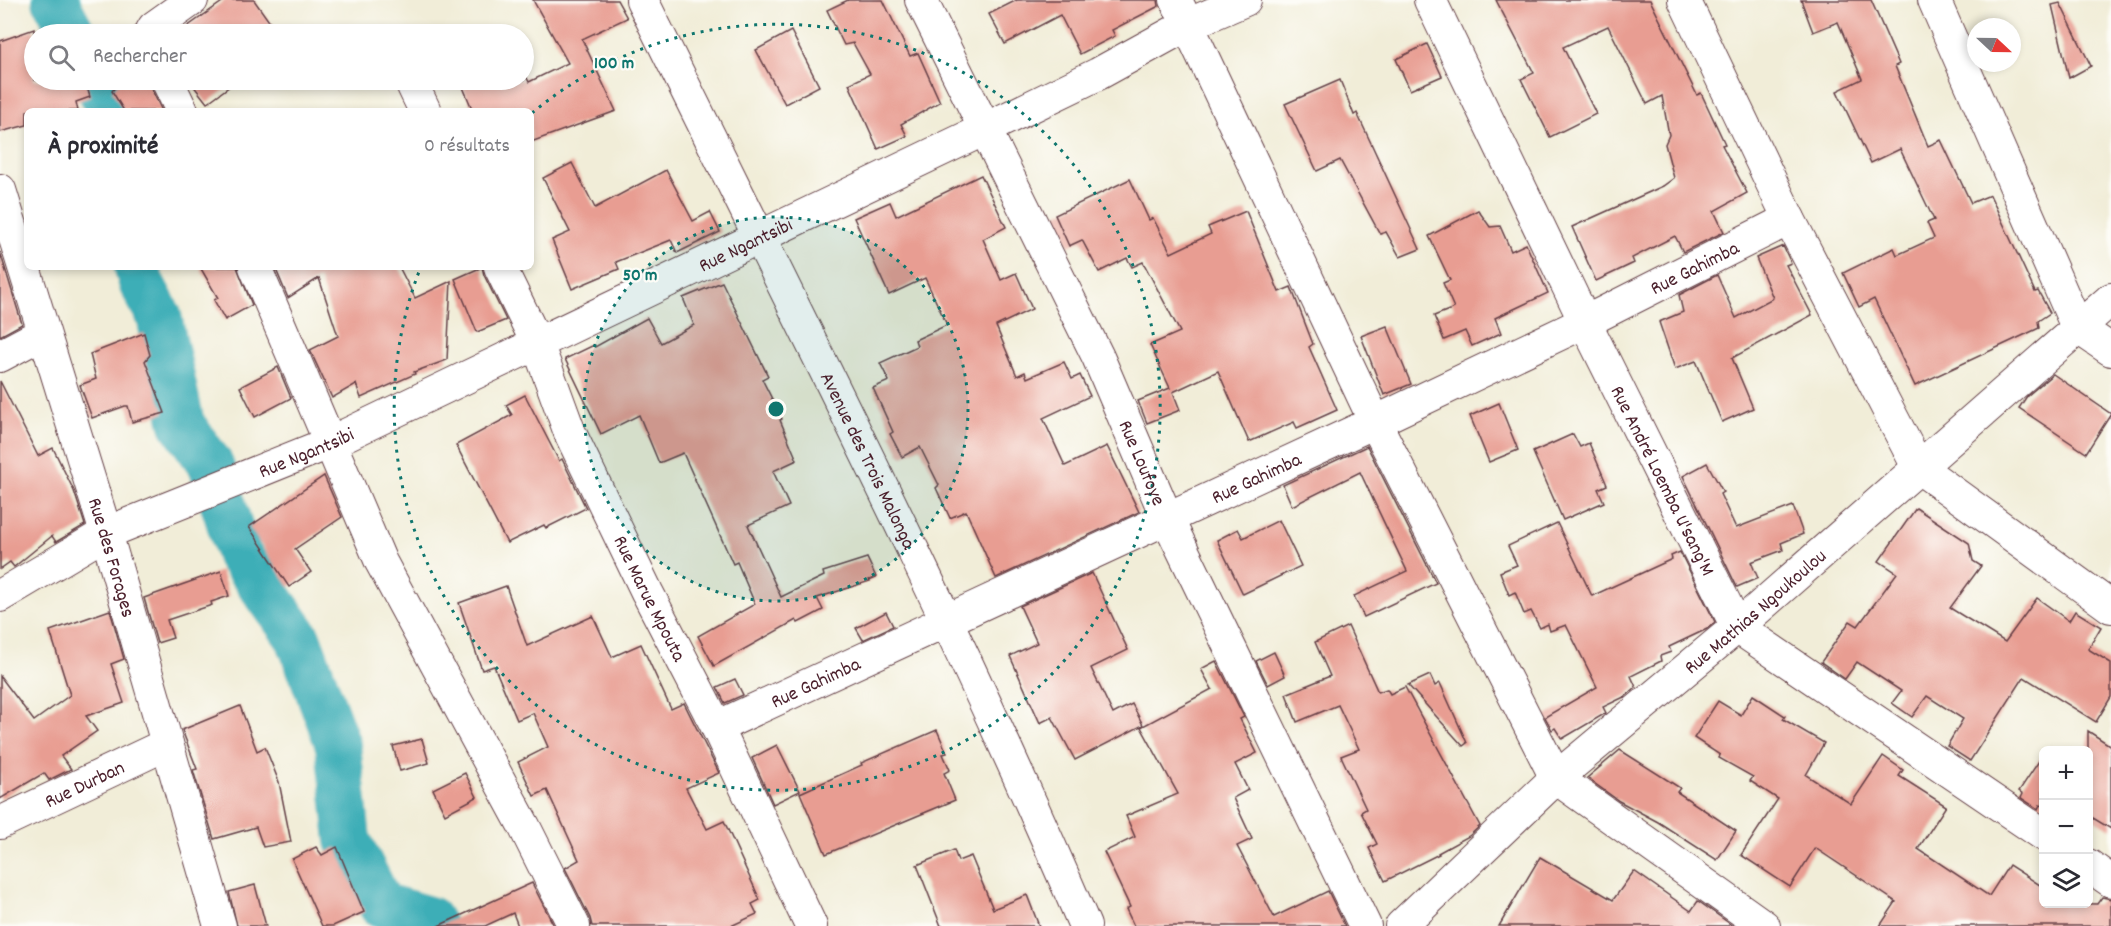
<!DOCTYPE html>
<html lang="fr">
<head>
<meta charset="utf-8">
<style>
	:root { --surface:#fff; --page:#f2f2f3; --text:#2b2b33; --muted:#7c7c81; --line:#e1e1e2 }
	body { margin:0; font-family:Dekko,sans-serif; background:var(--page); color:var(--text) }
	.controls { position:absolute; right:18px; bottom:18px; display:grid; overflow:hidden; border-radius:9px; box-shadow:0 3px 9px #0003 }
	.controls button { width:54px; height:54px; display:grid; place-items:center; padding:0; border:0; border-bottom:2px solid var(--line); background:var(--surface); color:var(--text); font:30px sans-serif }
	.compass { position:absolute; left:1967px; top:18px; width:54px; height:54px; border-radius:50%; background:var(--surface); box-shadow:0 3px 9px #0003; rotate:112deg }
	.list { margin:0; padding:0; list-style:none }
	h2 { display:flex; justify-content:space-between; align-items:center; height:78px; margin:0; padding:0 24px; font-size:26px }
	h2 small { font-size:20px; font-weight:400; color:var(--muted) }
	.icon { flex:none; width:33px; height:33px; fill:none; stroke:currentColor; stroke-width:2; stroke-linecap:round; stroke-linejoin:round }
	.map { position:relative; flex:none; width:2111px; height:926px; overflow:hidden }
	.search { position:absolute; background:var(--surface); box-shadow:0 3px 9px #0003; left:24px; top:24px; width:510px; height:66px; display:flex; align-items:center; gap:15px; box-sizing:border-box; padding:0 21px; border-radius:33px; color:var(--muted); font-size:22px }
	.panel { position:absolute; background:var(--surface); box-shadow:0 3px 9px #0003; left:24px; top:108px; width:510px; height:162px; border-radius:9px }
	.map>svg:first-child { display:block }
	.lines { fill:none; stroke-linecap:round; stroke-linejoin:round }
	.river { stroke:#3daeb7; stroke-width:46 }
	.building { fill:#e89d92 }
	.minor-casing { stroke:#633e45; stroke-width:34 }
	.minor { stroke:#fff; stroke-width:32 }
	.ring { fill:none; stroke:#0f766e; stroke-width:3; stroke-dasharray:3 6 }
	.labels { text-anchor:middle; stroke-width:4.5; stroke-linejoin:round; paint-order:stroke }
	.street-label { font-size:20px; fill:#4a1f2b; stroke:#fdfcf7 }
	.centre { fill:#0f766e; stroke:#fdfcf7; stroke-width:3 }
	.ring-label { font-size:18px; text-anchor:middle; font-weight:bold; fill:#0f766e; stroke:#fdfcf7; stroke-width:4.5; stroke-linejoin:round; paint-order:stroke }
</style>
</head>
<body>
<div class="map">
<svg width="2111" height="926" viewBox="0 0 2111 926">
	<rect width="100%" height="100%" fill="#fdfcf7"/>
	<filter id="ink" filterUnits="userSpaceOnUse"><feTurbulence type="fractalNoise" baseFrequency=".0167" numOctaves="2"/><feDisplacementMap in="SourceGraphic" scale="12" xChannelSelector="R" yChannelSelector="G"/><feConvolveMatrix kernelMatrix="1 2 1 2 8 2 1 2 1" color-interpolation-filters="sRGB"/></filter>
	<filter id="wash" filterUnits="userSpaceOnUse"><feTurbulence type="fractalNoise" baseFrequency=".008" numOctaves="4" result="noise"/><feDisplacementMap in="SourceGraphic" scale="24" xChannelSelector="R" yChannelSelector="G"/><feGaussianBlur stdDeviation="1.35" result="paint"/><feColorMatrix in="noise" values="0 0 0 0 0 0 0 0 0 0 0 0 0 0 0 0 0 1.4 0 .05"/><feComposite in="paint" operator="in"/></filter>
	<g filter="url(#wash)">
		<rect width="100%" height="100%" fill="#f1edd8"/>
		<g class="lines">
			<g class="river">
				<polyline points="55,0 73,34"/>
				<polyline points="95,80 111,111"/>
				<polyline points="137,267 141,282 159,316 182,424 211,465 239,555 298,638 338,745 348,840 381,905 429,919 433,926"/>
			</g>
		</g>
		<g id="blocks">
			<g class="building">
				<polygon points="225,0 254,0 278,34 177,34"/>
				<polygon points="533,0 617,0 627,18 582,39 616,111 531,142 531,111 473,111 460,80 524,80 524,77 526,76 529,82 568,63"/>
				<polygon points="848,0 883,0 910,56 918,53 940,102 901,124 907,136 878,149 849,84 870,74 853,43 844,45 827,10"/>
				<polygon points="1017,0 1158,0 1159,6 1112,30 1115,36 1080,54 1060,15 1005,44 989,14"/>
				<polygon points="1496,0 1650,0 1697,95 1701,93 1725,144 1722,145 1747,193 1714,211 1724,232 1683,252 1675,236 1632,258 1634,263 1596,281 1572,227 1663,186 1674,178 1665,144 1669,135 1662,96 1647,104 1608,26 1563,47 1596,114 1550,137 1521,79 1534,73"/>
				<polygon points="1801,0 1871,0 1899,64 1895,66 1928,146 1941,140 1971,203 1990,195 2035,292 2038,291 2050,313 2038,321 2039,328 1915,386 1874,299 1859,307 1843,273 1894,248 1897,255 1934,238 1927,223 1934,220 1900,149 1871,163 1837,91 1862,79 1838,22 1813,32"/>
				<polygon points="2060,3 2091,66 2069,78 2052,5"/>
				<polygon points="34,29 34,80 85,80 90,97 76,102 78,111 27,111 27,125 0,132 0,41"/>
				<polygon points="791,31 819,86 785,104 756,50"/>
				<polygon points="1427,44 1442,76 1410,90 1396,59"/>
				<polygon points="121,80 149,80 151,88 162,111 124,111 112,91"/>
				<polygon points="189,80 238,80 207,103"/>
				<polygon points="1340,80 1354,115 1357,113 1420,249 1400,257 1386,232 1380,234 1340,160 1317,171 1285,104"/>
				<polygon points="572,163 595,208 666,170 693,221 710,212 720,232 677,253 671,240 616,262 619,269 572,289 552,240 570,232 543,178"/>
				<polygon points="981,175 1006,227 983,239 1001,280 1016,273 1032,309 996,326 1017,376 1025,372 1027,378 1064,362 1072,379 1080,375 1090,396 1043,418 1065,466 1107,446 1139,512 996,578 966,511 950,518 936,488 939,485 920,447 902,457 890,434 893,432 873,388 889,381 880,363 917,346 915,340 947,325 925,278 889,295 854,218 890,202 896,216"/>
				<polygon points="1130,179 1149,220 1153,218 1171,253 1211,234 1208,227 1246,211 1279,292 1291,287 1313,344 1309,347 1337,410 1297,428 1294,422 1249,442 1218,371 1173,392 1180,410 1147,423 1138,401 1170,388 1150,345 1180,332 1143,262 1132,267 1127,258 1099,272 1082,240 1069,246 1055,215"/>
				<polygon points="1478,210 1490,227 1500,226 1511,251 1526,244 1548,293 1495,318 1501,333 1472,346 1465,331 1444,340 1434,316 1454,308 1443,283 1450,280 1429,236"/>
				<polygon points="1783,246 1791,263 1786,265 1812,315 1732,358 1753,408 1722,422 1696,361 1675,369 1659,322 1683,312 1679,295 1717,275 1736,318 1773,298 1756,258"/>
				<polygon points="0,252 22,324 0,336"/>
				<polygon points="200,267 237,267 252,305 225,320 214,300 218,298"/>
				<polygon points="275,267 399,267 415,298 451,281 447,360 414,372 415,374 361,398 356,384 332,398 310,350 338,336 319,278 288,298"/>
				<polygon points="482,267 484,275 506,320 477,332 455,279"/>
				<polygon points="722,282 768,376 762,379 782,419 780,420 797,460 773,471 789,506 748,525 781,597 824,576 823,572 867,558 876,577 869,580 870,581 817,598 823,610 798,623 796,620 714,666 698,636 755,604 737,562 733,564 683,453 659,463 639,415 601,434 565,359 594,345 595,347 647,318 661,343 694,325 683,298"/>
				<polygon points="1387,326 1411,384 1384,395 1361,336"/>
				<polygon points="144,333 150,355 145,361 165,413 132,422 128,406 125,406 92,418 80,385 96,379 90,354"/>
				<polygon points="278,367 291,398 255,417 240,387"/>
				<polygon points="2053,374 2111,414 2086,453 2019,408 2027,396"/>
				<polygon points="0,381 38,456 53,448 74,491 85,525 56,542 52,536 14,567 10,562 0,569"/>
				<polygon points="525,395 559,461 562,459 586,508 546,528 544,525 507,543 456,445 512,415 506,405"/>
				<polygon points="1499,403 1518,450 1489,462 1470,416"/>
				<polygon points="1573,434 1580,447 1589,443 1607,485 1598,489 1604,502 1563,520 1533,452"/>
				<polygon points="1367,446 1436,583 1364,617 1354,596 1407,571 1360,472 1292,506 1283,485"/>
				<polygon points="1707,463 1723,492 1720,494 1736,528 1793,506 1803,534 1781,543 1783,550 1751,562 1758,578 1737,587 1683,476"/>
				<polygon points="324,476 342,517 295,549 311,572 289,587 249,527"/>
				<polygon points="1916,508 1969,543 1973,561 1981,566 1950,608 2005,642 2037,598 2069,621 2075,611 2101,627 2088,649 2111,663 2111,697 2096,722 2024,677 1970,761 1947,746 1963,719 1927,696 1912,717 1892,703 1901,691 1857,662 1845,679 1821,662 1850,621 1858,626 1897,573 1879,561"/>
				<polygon points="1279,520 1301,566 1243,594 1217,540 1238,529 1243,538"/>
				<polygon points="1557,523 1592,596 1672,559 1671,556 1680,552 1715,622 1707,629 1669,647 1671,652 1660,656 1661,661 1631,676 1636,687 1626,696 1603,707 1606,713 1562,739 1555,728 1552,730 1545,717 1597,687 1566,625 1550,631 1548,624 1540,628 1531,611 1524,614 1515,592 1509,595 1500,572 1517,565 1508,546"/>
				<polygon points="221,571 229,596 211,602 212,605 167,620 173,638 157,643 144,598"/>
				<polygon points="1092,573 1128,650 1091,668 1113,714 1132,704 1143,725 1075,760 1052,717 1040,723 1010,656 1037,643 1020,606"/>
				<polygon points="506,586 527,646 593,616 612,657 641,644 671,709 684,703 719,773 686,788 707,829 724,821 760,900 752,904 757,914 731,926 592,926 590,918 565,868 579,860 547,790 534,796 518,762 548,747 533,713 517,720 494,666 482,670 459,603"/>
				<polygon points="110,610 124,659 111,664 124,703 86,716 97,731 61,756 71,769 49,780 44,773 0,799 0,676 34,721 70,695 50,631"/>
				<polygon points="886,612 893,626 863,640 856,628"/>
				<polygon points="1348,626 1378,692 1387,689 1390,694 1405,687 1480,826 1469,836 1438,853 1439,854 1385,881 1369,848 1377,844 1361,812 1366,809 1341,756 1359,749 1338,705 1297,722 1286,694 1330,676 1315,642"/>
				<polygon points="1274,652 1285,676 1268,685 1256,661"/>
				<polygon points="1216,661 1244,717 1240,719 1257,753 1235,764 1248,790 1233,798 1252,839 1237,846 1274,917 1328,891 1345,926 1134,926 1126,909 1130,907 1104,852 1135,837 1126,816 1178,794 1141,727 1212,689 1201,669"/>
				<polygon points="1430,675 1435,686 1440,683 1467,743 1463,746 1408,685"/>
				<polygon points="735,679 743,695 725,703 717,687"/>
				<polygon points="1753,695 1785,716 1783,719 1824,743 1806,775 1851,804 1883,756 1903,770 1899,776 1946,806 1918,849 1989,896 2009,865 2043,887 2043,903 2097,904 2102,897 2111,899 2111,926 1880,926 1896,902 1815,848 1790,887 1741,855 1778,799 1750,781 1753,777 1719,758 1720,755 1694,738 1718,701 1741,715"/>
				<polygon points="240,706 257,751 265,747 279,782 291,842 263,847 256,827 214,839 193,770 197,769 182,730"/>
				<polygon points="937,730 947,753 943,754 950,770 944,773 955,800 826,854 800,793 862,765 861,763"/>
				<polygon points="2088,731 2111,746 2111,829 2088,815"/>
				<polygon points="422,739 429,763 400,771 393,746"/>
				<polygon points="777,745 800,791 773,804 752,758"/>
				<polygon points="1620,750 1680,788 1677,792 1736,831 1717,860 1658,822 1619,801 1587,778"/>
				<polygon points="2043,755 2043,806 2040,805 2038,809 2021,798 2023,794 2019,791"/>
				<polygon points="465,773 477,797 445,814 433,789"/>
				<polygon points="316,847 322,855 337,847 364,912 333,926 322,926 292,859"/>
				<polygon points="954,850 958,861 971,856 993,909 1027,895 1039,926 941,926 917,865"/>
				<polygon points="1540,857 1613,900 1634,871 1691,911 1698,901 1733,926 1499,926"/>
				<polygon points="532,883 554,926 518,926 513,913 485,926 438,926"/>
				<polygon points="255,885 266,926 237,926 229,892"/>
			</g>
		</g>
	</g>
	<g filter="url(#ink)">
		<use href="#blocks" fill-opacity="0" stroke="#633e45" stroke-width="1.5"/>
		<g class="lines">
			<g class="minor-casing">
				<g id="minor">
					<path id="s1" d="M642 0C793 307 950 612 1085 926"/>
					<path id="s2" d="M921 0 1098 357 1167 518 1365 926"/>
					<polyline points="1176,0 1375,422 1556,778 1764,926"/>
					<path id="s3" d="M1430 0 1585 322 1737 627 2044 835"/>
					<polyline points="1684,0 1789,219 1918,467 2111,607"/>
					<polyline points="1934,0 2077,327 2111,350"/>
					<polyline points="150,34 154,27 192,0"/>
					<polyline points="167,80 182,111"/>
					<polyline points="413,86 425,111"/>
					<path id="s4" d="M0 190 106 533 220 926"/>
					<polyline points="255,267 381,562 524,826 574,926"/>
					<path id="s5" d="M500 267 537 343 570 433 647 592 717 727 811 926"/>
					<polyline points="0,356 43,333"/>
					<path id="s6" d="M0 596 106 533 329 443 985 129 1098 74 1187 25 1245 0"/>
					<path id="s7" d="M717 727 1375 422 1585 322 1789 219"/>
					<path id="s8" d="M0 823 167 744"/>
					<polyline points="2088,865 2111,881"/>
					<path id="s9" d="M1401 926 1556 778 1737 627 2111 299"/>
				</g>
			</g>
			<use href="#minor" class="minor"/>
		</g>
	</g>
	<circle cx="776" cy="409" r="192" fill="#0f766e" fill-opacity=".12"/>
	<g class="ring">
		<circle cx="776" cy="409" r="192"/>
		<path d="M532 113A383 383 0 1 1 420 269"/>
	</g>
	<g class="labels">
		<g class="street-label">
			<text dy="7" stroke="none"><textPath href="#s6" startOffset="825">Rue Ngantsibi</textPath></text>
			<text dy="7" stroke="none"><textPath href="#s7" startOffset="1080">Rue Gahimba</textPath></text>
			<text dy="7" stroke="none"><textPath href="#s6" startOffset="339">Rue Ngantsibi</textPath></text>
			<text dy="7" stroke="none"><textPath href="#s1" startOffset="513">Avenue des Trois Malonga</textPath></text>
			<text dy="7" stroke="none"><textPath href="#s2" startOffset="513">Rue Loufoye</textPath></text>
			<text dy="7" stroke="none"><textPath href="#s7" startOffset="594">Rue Gahimba</textPath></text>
			<text dy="7" stroke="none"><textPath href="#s3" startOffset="534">Rue André Loemba U'sang'M</textPath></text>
			<text dy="7" stroke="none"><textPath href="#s4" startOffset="384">Rue des Forages</textPath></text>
			<text dy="7" stroke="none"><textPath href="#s5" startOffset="364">Rue Marue Mpouta</textPath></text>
			<text dy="7" stroke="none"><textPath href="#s9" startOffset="474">Rue Mathias Ngoukoulou</textPath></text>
			<text dy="7" stroke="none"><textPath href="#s7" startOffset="108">Rue Gahimba</textPath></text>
			<text dy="7" stroke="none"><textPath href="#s8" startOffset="93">Rue Durban</textPath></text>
		</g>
	</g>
	<circle cx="776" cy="409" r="9" class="centre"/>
	<g class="ring-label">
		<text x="614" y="68">100 m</text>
		<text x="640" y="280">50 m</text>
	</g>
</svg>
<div class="controls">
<button>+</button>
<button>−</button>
<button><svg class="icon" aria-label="layers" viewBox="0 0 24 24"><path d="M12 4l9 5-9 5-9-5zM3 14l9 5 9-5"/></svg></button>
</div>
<svg class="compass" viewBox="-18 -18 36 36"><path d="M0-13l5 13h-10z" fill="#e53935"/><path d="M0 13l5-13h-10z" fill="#7c7c81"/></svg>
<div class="search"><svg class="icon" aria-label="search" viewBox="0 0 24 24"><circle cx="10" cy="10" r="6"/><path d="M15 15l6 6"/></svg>Rechercher</div>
<section class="panel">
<h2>À proximité<small>0 résultats</small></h2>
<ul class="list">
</ul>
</section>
</div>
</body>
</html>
